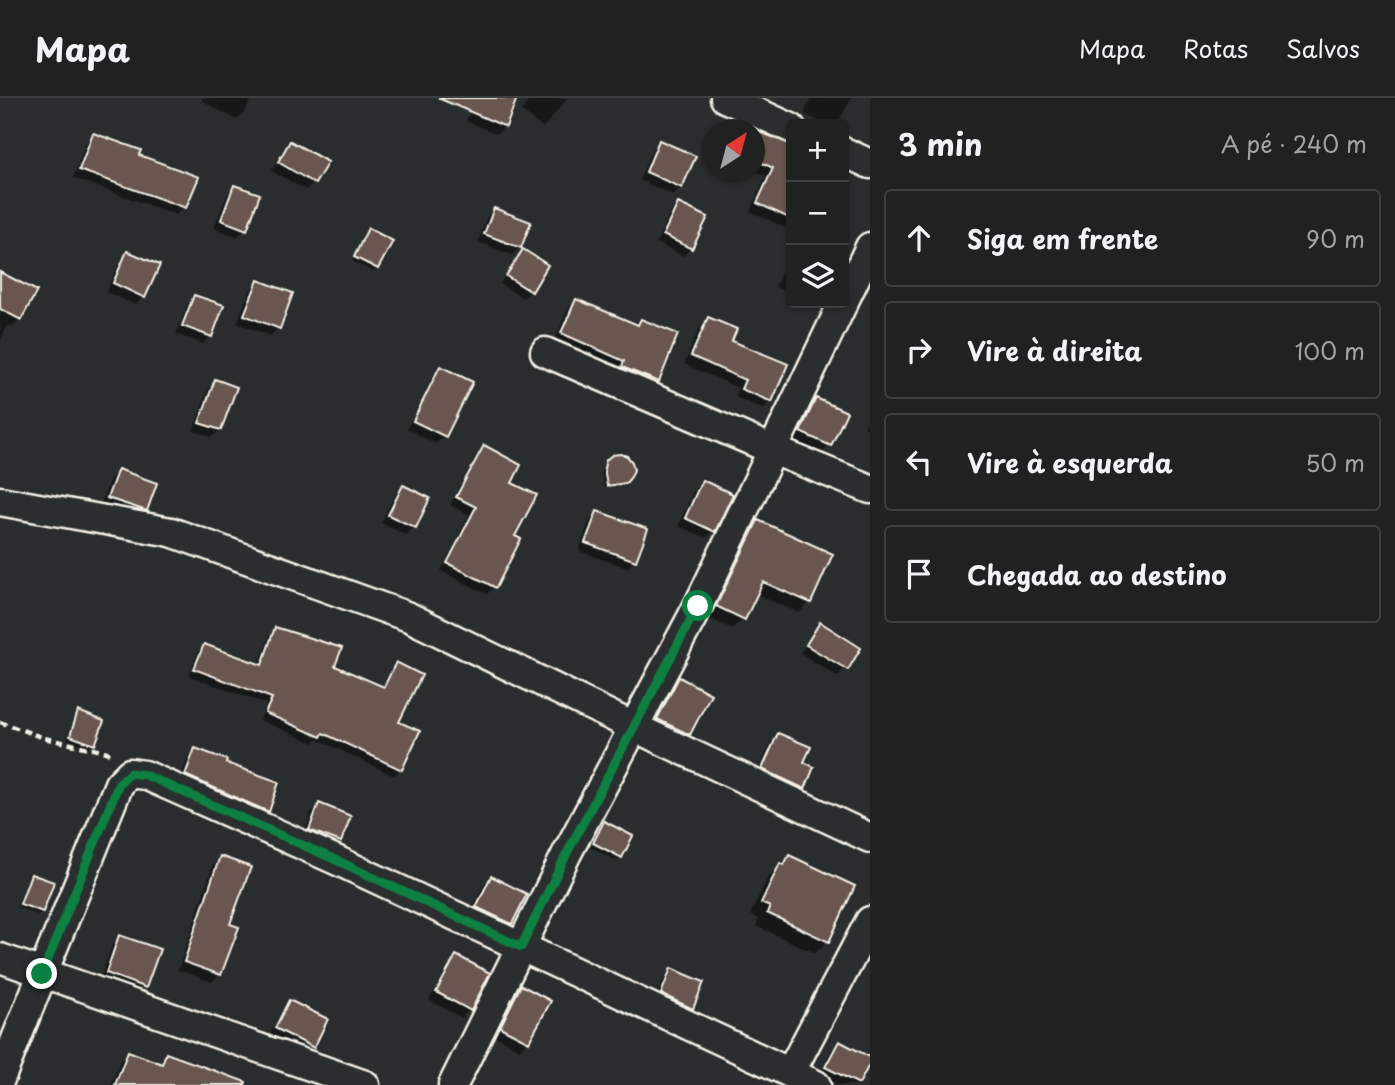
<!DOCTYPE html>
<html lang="pt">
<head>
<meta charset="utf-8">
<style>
	:root { --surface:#202222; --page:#2d2f2f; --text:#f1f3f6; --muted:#a2a4a5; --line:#3d3f40 }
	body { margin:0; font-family:"Playpen Sans",sans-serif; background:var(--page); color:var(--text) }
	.controls { position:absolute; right:21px; top:21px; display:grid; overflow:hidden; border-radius:7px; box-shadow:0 2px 5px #0004 }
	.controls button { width:63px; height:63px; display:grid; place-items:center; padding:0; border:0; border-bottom:2px solid var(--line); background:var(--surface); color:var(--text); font:35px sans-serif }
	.compass { position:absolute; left:702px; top:21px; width:63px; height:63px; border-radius:50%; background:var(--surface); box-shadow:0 2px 5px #0004; rotate:36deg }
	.stop { position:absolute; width:21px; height:21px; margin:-16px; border:5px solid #0b8043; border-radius:50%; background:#fff }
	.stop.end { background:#0b8043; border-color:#fff; box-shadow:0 2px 7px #0008 }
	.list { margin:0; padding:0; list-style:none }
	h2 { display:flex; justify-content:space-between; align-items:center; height:91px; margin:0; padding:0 28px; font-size:30px }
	h2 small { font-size:23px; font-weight:400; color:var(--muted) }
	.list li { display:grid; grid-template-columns:46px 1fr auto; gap:21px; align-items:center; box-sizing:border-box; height:98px; margin:0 14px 14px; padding:0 14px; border:2px solid var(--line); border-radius:7px }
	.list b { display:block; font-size:26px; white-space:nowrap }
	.list em { font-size:23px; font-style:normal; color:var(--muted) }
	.icon { flex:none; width:38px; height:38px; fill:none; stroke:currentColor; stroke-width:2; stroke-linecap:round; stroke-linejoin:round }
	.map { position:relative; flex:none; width:870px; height:987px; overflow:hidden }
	header { display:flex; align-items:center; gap:42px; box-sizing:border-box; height:98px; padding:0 35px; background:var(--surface); border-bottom:2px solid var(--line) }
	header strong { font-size:33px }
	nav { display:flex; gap:38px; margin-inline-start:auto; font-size:24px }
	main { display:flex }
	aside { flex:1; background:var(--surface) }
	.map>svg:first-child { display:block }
	.shadow { fill:#0007 }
	.building { fill:#695751; stroke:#f4f1e8; stroke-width:2 }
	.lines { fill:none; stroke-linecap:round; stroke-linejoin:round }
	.street-casing { stroke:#f4f1e8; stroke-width:33 }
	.path { stroke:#f4f1e8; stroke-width:4.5; stroke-dasharray:7 5; stroke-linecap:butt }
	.street { stroke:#2a2d2e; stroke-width:28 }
	.route { stroke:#0b8043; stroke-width:9 }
</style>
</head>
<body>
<header>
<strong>Mapa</strong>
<nav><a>Mapa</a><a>Rotas</a><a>Salvos</a></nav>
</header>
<main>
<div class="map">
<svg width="870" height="987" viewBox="0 0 870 987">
	<rect width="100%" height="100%" fill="#2a2d2e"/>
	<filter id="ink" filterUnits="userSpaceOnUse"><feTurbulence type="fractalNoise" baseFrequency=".0143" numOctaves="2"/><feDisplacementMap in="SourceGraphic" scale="14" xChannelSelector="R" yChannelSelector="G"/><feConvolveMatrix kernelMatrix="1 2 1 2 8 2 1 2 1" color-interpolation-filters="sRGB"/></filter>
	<g filter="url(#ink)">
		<g class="shadow">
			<polygon points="202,0 252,0 245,14 237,22 201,2"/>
			<polygon points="476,0 516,0 505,28 497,36 466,23"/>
			<polygon points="531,0 568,0 543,30 521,13"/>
			<polygon points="811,0 852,0 837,26 826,26 804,16"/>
			<polygon points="739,26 750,32 734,32"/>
			<polygon points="754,34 791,50 791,127 787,131 750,113 766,78 754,73"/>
			<polygon points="94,37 137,58 184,109 176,117 73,80 86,45"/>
			<polygon points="660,44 681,89 673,97 639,82 652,52"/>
			<polygon points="290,45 314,85 306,92 271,73 283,53"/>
			<polygon points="235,89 245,131 237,139 214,130 227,97"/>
			<polygon points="678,107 691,150 683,158 656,145 670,115"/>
			<polygon points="494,112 520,149 512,157 478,144 486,120"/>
			<polygon points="365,136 377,170 373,174 352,163"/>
			<polygon points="791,152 791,196 775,189"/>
			<polygon points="523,153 531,193 523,200 500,186 515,161"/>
			<polygon points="127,155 143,199 136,207 106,194 120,163"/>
			<polygon points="0,177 20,221 12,229 8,227 0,244"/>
			<polygon points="258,184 278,230 270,238 237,225 250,192"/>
			<polygon points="194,199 211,238 203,246 176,236 187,207"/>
			<polygon points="576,203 636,228 641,223 657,283 649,291 554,244 568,211"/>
			<polygon points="708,221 729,244 771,303 763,311 735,299 738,290 684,266 700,229"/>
			<polygon points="440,270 444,338 436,346 407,331 433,278"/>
			<polygon points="216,283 220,332 212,339 193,333 208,291"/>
			<polygon points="816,302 844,314 829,347 822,355 793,342 808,310"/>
			<polygon points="870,318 870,333 864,329"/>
			<polygon points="484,349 510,385 494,489 487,496 441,473 469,417 450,407 477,357"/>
			<polygon points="608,364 630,378 620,388 604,390 601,374"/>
			<polygon points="118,373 145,412 137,420 100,408 110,381"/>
			<polygon points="702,384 714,433 706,440 678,428 694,392"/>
			<polygon points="403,389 428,401 414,429 406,437 381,425 395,397"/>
			<polygon points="597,415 635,462 627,470 579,453 589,423"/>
			<polygon points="758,424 810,504 799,515 755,496 743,521 732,531 707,519 747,435"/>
			<polygon points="820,527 859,551 838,579 800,555"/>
			<polygon points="276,531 333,569 382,590 390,573 397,567 396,624 400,671 394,678 317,641 313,645 260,622 266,606 189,578 198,554 205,548 259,568 269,538"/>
			<polygon points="680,581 688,636 680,644 651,630 672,589"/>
			<polygon points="79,615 94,646 90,650 67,641 75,619"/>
			<polygon points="779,637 801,665 803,690 795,698 755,679 771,645"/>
			<polygon points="196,652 224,666 267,713 259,721 178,685 188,660"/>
			<polygon points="319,708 340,743 332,751 303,740 311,715"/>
			<polygon points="604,725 620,759 617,763 590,749"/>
			<polygon points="789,759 827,843 815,855 756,828 759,821 750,817 768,779"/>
			<polygon points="221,760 228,827 220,876 212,884 178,872 213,767"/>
			<polygon points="31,778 42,813 38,817 17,809 28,781"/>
			<polygon points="491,780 510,825 502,833 469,817 483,788"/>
			<polygon points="120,839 144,889 136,897 99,883 112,847"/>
			<polygon points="457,859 469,912 462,920 429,902 449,867"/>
			<polygon points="672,872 692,910 684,918 654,904 664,880"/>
			<polygon points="521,889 528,943 520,951 493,937 513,897"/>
			<polygon points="290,904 313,949 305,957 269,938 282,912"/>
			<polygon points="839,945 858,985 856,987 839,987 819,977 831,953"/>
			<polygon points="128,955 158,966 166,957 249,987 111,987 120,963"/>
		</g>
		<g class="building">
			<polygon points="438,0 517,0 506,29"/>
			<polygon points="754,32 791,46 791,121 757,105 773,70 754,61"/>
			<polygon points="93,35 141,52 139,57 199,79 186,110 79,72"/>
			<polygon points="659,42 696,58 682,90 646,74"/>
			<polygon points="290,43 328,64 315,86 278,64"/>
			<polygon points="234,87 260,96 247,132 221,122"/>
			<polygon points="678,105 708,119 692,151 663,137"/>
			<polygon points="494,110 531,124 521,150 484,136"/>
			<polygon points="368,130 393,143 378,171 354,159"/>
			<polygon points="523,151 548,167 532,194 506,178"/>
			<polygon points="127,153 160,167 145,200 113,185"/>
			<polygon points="0,174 37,193 21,222 0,211"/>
			<polygon points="258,182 293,195 280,231 244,217"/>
			<polygon points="194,197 224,207 212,239 182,228"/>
			<polygon points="576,201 638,227 641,221 678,236 659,284 622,269 624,263 561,235"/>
			<polygon points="708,219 737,231 732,243 788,266 772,304 741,291 745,282 691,258"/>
			<polygon points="440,268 473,284 446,339 413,323"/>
			<polygon points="215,281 237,289 221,332 199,325"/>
			<polygon points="816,300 847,314 831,348 800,334"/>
			<polygon points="484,347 521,367 512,385 537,397 515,438 521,441 496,490 447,465 476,409 456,399"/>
			<polygon points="620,356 627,358 632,364 634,372 631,379 626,385 607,388 604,370 606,362 612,357"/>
			<polygon points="118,371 157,385 147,413 107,400"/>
			<polygon points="702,382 733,396 715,434 685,420"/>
			<polygon points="403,387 430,400 416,430 388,417"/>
			<polygon points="597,413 648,431 636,463 585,445"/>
			<polygon points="758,422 833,456 811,505 763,484 745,522 716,508"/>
			<polygon points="820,524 861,550 848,572 806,547"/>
			<polygon points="275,529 342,550 335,568 384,589 396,564 422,577 399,624 420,633 402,672 323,635 321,639 265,615 272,600 194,571 204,546 262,567"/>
			<polygon points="679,579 711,596 690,637 657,621"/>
			<polygon points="78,613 104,623 95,647 70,638"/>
			<polygon points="778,635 811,649 804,664 814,669 805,691 762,671"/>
			<polygon points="195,650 227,662 226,665 279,684 269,714 185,677"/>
			<polygon points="319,705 351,718 341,744 309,732"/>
			<polygon points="604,723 633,738 622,760 593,745"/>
			<polygon points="789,757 855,788 829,844 767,815 770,809 761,805 780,765 784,767"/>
			<polygon points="220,758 251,769 230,826 239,829 221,877 184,864"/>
			<polygon points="31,776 54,784 43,814 20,806"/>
			<polygon points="491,778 527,796 512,826 476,809"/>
			<polygon points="119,837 160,851 146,890 106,875"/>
			<polygon points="456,857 490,875 471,913 436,894"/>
			<polygon points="671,870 704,884 693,911 661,896"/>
			<polygon points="521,887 551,903 529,944 500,929"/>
			<polygon points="289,902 328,921 314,950 275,930"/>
			<polygon points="839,943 870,959 870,965 859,986 825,969"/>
			<polygon points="128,953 162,966 166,955 246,984 245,987 115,987"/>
		</g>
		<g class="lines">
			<g class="street-casing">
				<g id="street">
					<polyline points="725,0 791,30"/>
					<polyline points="844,54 870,66"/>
					<polyline points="844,203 870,149"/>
					<polyline points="545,254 773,352 870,391"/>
					<polyline points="0,403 171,434 409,519 634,629 870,740"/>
					<polyline points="0,860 365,987"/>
					<polyline points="790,975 870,823"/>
					<polyline points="0,981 119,686 130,675 145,677 336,762 816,987"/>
					<polyline points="453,987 567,755 698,508 843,205"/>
				</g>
			</g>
			<polyline class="path" points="0,624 44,640 107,654 111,658"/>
			<use href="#street" class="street"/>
		</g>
	</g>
	<g class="lines" filter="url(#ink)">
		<polyline class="route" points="42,876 119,685 130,675 145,677 336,762 521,849 567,755 698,508"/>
	</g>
</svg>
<div class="controls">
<button>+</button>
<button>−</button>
<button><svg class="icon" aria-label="layers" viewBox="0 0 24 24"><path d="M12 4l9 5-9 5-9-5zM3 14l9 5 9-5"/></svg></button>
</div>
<svg class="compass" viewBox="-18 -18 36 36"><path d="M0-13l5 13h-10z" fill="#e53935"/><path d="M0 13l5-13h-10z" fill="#a2a4a5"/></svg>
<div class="stop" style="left:698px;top:508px"></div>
<div class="stop end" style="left:42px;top:876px"></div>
</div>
<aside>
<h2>3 min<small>A pé · 240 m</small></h2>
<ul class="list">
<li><svg class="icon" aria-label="ahead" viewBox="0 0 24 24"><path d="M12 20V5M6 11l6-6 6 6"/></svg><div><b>Siga em frente</b></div><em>90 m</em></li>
<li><svg class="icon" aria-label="right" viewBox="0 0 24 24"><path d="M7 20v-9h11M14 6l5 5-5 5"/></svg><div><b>Vire à direita</b></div><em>100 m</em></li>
<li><svg class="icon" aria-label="left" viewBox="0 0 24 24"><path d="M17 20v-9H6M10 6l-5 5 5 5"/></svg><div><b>Vire à esquerda</b></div><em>50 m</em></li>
<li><svg class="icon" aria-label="arrive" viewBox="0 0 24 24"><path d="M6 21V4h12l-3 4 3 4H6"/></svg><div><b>Chegada ao destino</b></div></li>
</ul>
</aside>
</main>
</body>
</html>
